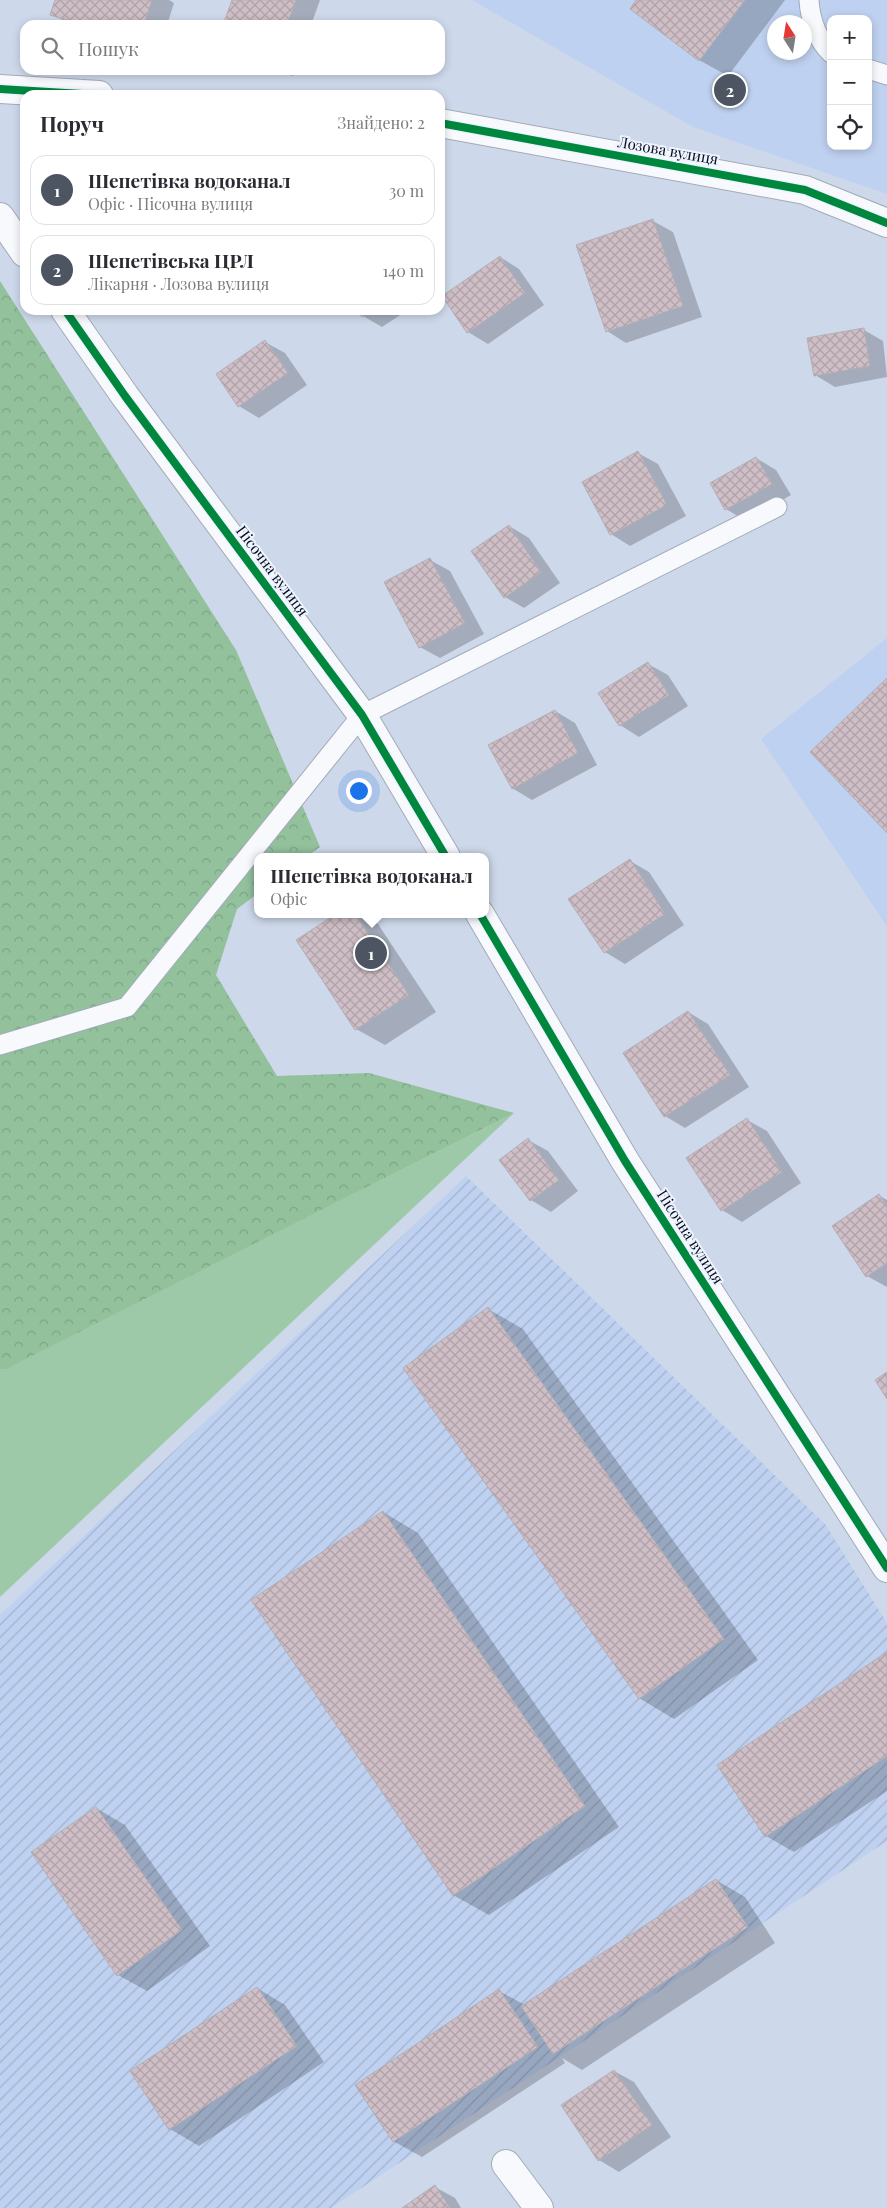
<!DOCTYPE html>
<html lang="uk">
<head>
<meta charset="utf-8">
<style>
	:root { --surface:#fff; --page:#f2f2f3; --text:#2b2b33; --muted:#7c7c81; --line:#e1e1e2; --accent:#4d5462 }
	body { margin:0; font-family:"Playfair Display",serif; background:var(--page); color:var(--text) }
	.controls { position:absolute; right:15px; top:15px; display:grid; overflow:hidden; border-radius:10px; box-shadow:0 2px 8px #0003 }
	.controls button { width:45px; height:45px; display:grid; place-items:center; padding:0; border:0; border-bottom:1px solid var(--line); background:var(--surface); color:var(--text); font:25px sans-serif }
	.compass { position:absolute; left:767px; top:15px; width:45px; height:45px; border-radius:50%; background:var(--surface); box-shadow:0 2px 8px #0003; rotate:348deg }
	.you { position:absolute; left:358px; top:790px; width:18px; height:18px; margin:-12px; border:4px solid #fff; border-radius:50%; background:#1a73e8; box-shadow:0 0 0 8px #1a73e833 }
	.badge { display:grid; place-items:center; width:32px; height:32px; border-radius:50%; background:var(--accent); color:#fff; font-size:16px; font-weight:700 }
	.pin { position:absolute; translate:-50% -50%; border:2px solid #fff; box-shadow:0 1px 5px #0006 }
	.popup { position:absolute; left:254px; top:853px; width:235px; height:65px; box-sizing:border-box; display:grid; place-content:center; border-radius:10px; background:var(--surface); filter:drop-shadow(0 1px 4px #0005); font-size:16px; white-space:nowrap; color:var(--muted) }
	.popup b { font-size:19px; color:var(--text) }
	.popup::after { content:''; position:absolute; left:50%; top:100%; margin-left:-10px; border:10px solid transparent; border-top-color:var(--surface) }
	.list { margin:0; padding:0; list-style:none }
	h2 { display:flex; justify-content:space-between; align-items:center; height:65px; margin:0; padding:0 20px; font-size:21px }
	h2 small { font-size:16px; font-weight:400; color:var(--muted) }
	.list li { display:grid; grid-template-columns:32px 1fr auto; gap:15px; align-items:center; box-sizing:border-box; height:70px; margin:0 10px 10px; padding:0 10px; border:1px solid var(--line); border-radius:15px }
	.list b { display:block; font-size:19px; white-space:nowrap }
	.list p { margin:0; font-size:16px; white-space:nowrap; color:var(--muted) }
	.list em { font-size:16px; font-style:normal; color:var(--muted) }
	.icon { flex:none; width:28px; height:28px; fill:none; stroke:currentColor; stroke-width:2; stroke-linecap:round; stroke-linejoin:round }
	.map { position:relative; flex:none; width:887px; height:2208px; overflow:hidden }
	.search { position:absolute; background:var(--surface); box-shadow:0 2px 8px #0003; left:20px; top:20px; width:425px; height:55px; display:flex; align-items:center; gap:12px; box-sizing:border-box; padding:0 18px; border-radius:15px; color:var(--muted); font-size:19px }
	.panel { position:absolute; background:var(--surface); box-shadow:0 2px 8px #0003; left:20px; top:90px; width:425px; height:225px; border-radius:15px }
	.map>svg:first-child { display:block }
	.built { fill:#bfd1f0; fill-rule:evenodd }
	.industrial { fill:url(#industrial-furrows) }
	.grass { fill:#9ec9a8 }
	.forest { fill:url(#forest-crowns) }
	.shadow { fill:#0003 }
	.building { fill:url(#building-cross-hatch); stroke:#b2afb6 }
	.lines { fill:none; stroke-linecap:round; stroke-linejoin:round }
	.lane-casing { stroke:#a3abb9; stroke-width:21 }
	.street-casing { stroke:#a3abb9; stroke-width:30 }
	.lane { stroke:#f8f9fc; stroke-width:19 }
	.street { stroke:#f8f9fc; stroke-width:28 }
	.cycleway-casing { stroke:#eef4ff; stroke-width:11 }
	.cycleway { stroke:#00873e; stroke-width:8 }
	.labels { text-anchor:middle; stroke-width:4; stroke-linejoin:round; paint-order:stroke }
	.street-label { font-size:15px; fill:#080d19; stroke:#eef4ff }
</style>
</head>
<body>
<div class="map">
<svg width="887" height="2208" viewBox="0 0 887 2208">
	<defs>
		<pattern id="industrial-furrows" width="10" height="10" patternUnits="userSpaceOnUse" patternTransform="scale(1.25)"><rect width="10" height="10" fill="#bfd1f0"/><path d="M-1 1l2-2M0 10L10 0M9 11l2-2" fill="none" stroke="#a3b2cd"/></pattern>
		<pattern id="forest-crowns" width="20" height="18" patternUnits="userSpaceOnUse" patternTransform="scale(1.25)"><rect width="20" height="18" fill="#92c19c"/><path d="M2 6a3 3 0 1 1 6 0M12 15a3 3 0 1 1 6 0" fill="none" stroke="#7ca586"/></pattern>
		<pattern id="building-cross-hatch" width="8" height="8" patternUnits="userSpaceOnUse" patternTransform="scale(1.25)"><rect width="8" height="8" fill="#cfbec5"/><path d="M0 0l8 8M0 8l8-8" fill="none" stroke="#b0a2a9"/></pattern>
	</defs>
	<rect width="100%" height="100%" fill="#cdd8ea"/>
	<g class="built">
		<path d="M472 0H887V194L693 127ZM831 19H868V146H831ZM774 22H804V52H774Z"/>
		<polygon points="887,638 887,926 761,739"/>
	</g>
	<polygon class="industrial" points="466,1176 825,1524 887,1623 887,1841 331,2208 0,2208 0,1615"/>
	<polygon class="grass" points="514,1113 0,1597 0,1365 17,1363"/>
	<polygon class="forest" points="0,281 236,650 320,847 306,857 257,857 257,894 237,909 216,975 277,1076 369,1073 514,1113 6,1369 0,1369"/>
	<g class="shadow">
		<polygon points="56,0 169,0 174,3 167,25 71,25 52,14"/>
		<polygon points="233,0 320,0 311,25 224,25"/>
		<polygon points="638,0 785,0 728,76 699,60"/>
		<polygon points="276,70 295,70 293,76"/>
		<polygon points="653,221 673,232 702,317 626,343 607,331"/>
		<polygon points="500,257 519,269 544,305 488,344 468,332"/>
		<polygon points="359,310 408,310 382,327 363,316"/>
		<polygon points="864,330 883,341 887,377 835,387 815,375"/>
		<polygon points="265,342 285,353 307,385 259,418 239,406"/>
		<polygon points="638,453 658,464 686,516 630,546 611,534"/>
		<polygon points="756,458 776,470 791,495 746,521 726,509"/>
		<polygon points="509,526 529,538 560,583 524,608 505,597"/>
		<polygon points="430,560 450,571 484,634 440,658 420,647"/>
		<polygon points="648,664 668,675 688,706 639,737 620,725"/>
		<polygon points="555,711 575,723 597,765 532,800 512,788"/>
		<polygon points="630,861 649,872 684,925 625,964 605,952"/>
		<polygon points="339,914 362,914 378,924 436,1012 385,1045 356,1029"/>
		<polygon points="688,1012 708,1024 749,1087 685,1128 665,1116"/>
		<polygon points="747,1120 767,1131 801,1183 742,1222 722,1210"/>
		<polygon points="528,1140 548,1151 578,1191 551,1212 531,1200 501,1160"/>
		<polygon points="880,1196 887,1200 887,1287 867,1276"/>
		<polygon points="488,1309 523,1329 758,1660 674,1719 639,1698"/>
		<polygon points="383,1512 418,1533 619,1827 489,1915 453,1895"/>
		<polygon points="887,1654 887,1791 794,1852 766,1836"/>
		<polygon points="96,1808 125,1825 210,1946 147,1991 118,1975"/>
		<polygon points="716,1880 745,1897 775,1943 582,2070 562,2058 565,2063 422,2157 393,2141 499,1991 525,2005"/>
		<polygon points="257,1988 285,2005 324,2062 199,2146 170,2129 132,2071"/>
		<polygon points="614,2071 634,2082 671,2137 619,2172 599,2160"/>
		<polygon points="435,2187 455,2198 461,2208 404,2208"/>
	</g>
	<g class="building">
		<polygon points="55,0 152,0 144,25 83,25 50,15"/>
		<polygon points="232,0 296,0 287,25 223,25"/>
		<polygon points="636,0 745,0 699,61 630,9"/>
		<polygon points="653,219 683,306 606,332 576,245"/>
		<polygon points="500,256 525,293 467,333 442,296"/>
		<polygon points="357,310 372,310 362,317"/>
		<polygon points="864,328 870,366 814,376 807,338"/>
		<polygon points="265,340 288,373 238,407 216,374"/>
		<polygon points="638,451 667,505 610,535 582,482"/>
		<polygon points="756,457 772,484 725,510 710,483"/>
		<polygon points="509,525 541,572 504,598 471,551"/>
		<polygon points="430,558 465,623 419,648 384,582"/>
		<polygon points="648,662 669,695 619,726 598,693"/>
		<polygon points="887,678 887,833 810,752"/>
		<polygon points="555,710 578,753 512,789 488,745"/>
		<polygon points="630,859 665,914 604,953 568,899"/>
		<polygon points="336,914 355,914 409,995 355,1030 296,940"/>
		<polygon points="688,1011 730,1075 664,1117 623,1053"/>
		<polygon points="747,1118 782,1172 721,1211 686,1158"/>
		<polygon points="528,1138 559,1180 530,1201 499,1160"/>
		<polygon points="879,1194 887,1206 887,1263 866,1277 832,1226"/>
		<polygon points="488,1307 724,1639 639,1699 403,1368"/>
		<polygon points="887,1372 887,1399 875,1380"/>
		<polygon points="383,1511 585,1806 453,1896 251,1600"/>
		<polygon points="887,1652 887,1756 765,1837 717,1765"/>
		<polygon points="96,1807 182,1930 117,1976 31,1852"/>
		<polygon points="716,1879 748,1927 553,2054 521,2006"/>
		<polygon points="257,1987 297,2046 169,2130 130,2071"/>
		<polygon points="499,1989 538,2047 393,2142 355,2085"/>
		<polygon points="614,2070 652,2125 598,2161 561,2105"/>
		<polygon points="435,2185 450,2208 402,2208"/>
	</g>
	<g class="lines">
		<g class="lane-casing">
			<g id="lane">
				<path d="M809 0C810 18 817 40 831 53"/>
				<polyline points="868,69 887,75"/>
				<polyline points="0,1045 127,1007 362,715 777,507"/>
			</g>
		</g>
		<g class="street-casing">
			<g id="street">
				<polyline points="0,89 99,95"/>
				<polyline points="440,123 805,190 887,223"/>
				<polyline points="0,217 25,253"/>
				<polyline points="65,310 125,396 362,715 446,857"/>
				<polyline points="480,914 625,1161 887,1568"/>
				<polyline points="506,2164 539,2208"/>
			</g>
		</g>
		<use href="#lane" class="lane"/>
		<use href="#street" class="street"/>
		<g class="cycleway-casing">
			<g id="cycleway">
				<polyline points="0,89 99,95"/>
				<polyline points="440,123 805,190 887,223"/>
				<polyline points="65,310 125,396 362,715 446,857"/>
				<polyline points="480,914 625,1161 887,1568"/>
			</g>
		</g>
		<use href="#cycleway" class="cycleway"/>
	</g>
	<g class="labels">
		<g class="street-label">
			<text transform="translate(668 151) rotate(10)" y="5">Лозова вулиця</text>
			<text transform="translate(272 571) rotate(53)" y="5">Пісочна вулиця</text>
			<text transform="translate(690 1237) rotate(57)" y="5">Пісочна вулиця</text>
		</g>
	</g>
</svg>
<div class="controls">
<button>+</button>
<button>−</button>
<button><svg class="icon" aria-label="locate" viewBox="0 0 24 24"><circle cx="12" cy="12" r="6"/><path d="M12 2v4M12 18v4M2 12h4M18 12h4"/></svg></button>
</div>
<svg class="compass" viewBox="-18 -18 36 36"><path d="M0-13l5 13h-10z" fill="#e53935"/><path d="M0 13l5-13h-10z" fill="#7c7c81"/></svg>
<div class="you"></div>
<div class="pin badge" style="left:371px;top:953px">1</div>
<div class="popup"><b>Шепетівка водоканал</b>Офіс</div>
<div class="pin badge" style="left:730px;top:90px">2</div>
<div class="search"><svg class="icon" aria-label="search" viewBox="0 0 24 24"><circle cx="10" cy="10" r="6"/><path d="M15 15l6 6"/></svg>Пошук</div>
<section class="panel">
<h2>Поруч<small>Знайдено: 2</small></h2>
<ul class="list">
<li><span class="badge">1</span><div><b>Шепетівка водоканал</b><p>Офіс · Пісочна вулиця</p></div><em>30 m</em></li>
<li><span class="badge">2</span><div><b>Шепетівська ЦРЛ</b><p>Лікарня · Лозова вулиця</p></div><em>140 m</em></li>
</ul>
</section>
</div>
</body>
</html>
